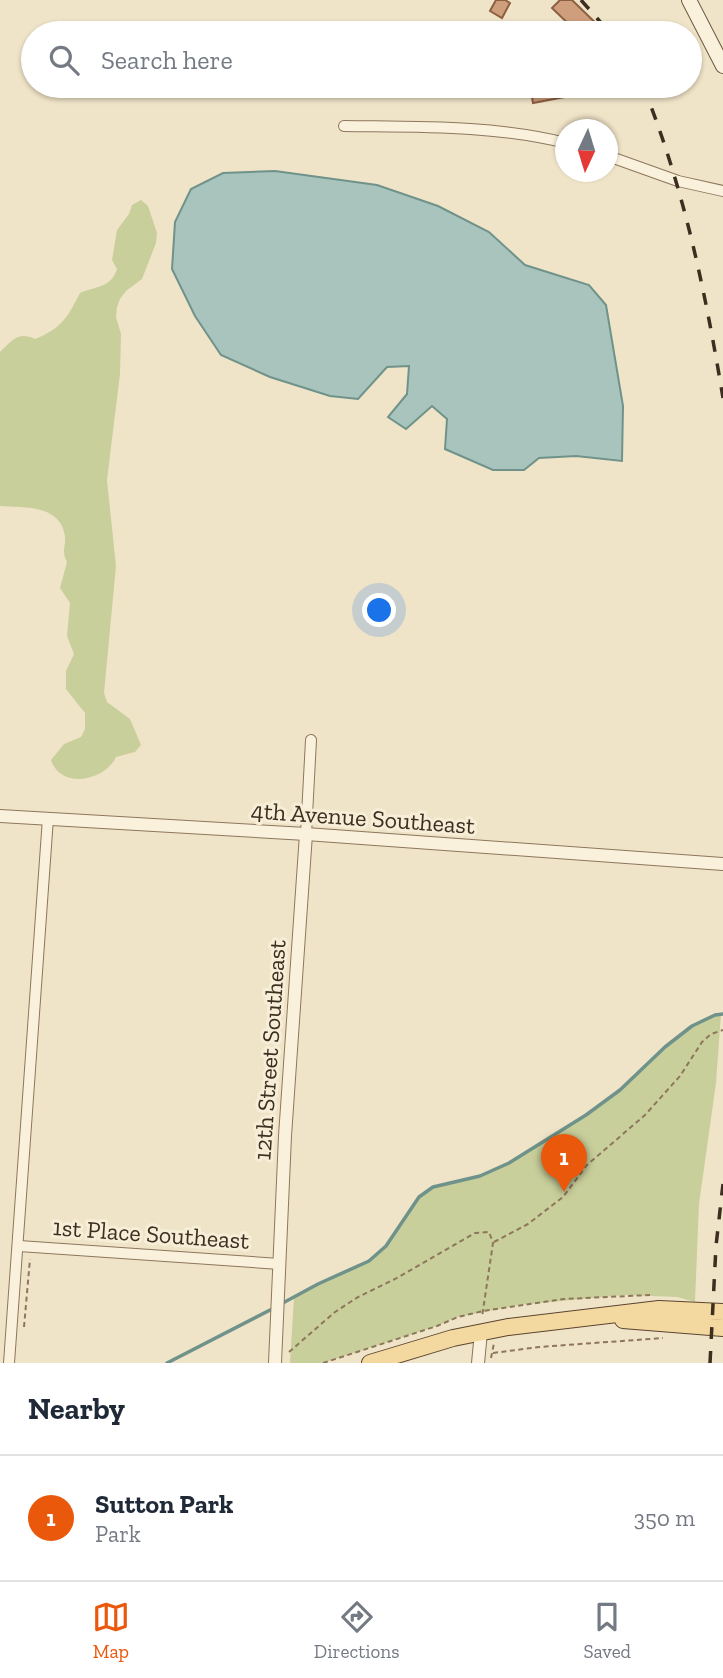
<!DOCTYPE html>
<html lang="en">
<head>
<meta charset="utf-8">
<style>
	:root { --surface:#fff; --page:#f2f2f3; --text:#1f2937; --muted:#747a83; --line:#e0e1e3; --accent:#ea580c }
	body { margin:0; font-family:"Zilla Slab",serif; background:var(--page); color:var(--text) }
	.compass { position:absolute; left:555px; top:119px; width:63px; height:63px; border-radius:50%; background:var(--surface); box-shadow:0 2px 5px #0004; rotate:184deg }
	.you { position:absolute; left:380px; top:611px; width:24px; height:24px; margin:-18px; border:5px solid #fff; border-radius:50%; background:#1a73e8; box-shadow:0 0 0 10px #1a73e833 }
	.badge { display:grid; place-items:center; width:46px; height:46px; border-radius:50%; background:var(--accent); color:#fff; font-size:23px; font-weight:700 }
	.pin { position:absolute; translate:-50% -58px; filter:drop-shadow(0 2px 4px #0008) }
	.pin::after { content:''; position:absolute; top:37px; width:24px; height:21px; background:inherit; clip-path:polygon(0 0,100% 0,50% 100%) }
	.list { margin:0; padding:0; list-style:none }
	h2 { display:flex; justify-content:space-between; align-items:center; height:91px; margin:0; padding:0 28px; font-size:30px }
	h2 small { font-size:23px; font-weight:400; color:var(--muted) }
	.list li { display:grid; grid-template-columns:46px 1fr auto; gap:21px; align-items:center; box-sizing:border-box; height:126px; padding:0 28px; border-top:2px solid var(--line) }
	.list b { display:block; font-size:26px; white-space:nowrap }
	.list p { margin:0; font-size:23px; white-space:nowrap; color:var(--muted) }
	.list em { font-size:23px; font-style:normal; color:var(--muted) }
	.icon { flex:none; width:38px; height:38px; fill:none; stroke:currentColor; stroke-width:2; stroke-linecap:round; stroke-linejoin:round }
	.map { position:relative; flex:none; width:723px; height:1363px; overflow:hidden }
	.search { position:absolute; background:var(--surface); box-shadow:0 2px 5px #0004; left:21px; right:21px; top:21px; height:77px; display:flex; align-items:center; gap:18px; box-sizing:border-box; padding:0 24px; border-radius:38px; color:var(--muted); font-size:26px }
	.sheet { height:217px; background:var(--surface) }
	nav { display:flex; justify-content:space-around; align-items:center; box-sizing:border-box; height:98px; border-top:2px solid var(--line); background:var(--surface); font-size:19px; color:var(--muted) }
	nav a { display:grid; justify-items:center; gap:4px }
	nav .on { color:var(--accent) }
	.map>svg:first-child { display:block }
	.green { fill:#c9cf9b }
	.water { fill:#a9c4bc; stroke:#6f938a; stroke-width:2 }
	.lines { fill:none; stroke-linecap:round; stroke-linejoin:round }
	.stream { stroke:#6f938a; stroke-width:3.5 }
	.building { fill:#cf9f7d; stroke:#8d5f41; stroke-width:2 }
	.minor-casing { stroke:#8d765c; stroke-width:12 }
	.tertiary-casing { stroke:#8d765c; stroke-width:14 }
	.secondary-casing { stroke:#6f573f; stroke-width:16 }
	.primary-casing { stroke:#5b4430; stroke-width:18 }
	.path { stroke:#8d765c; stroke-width:2; stroke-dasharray:5 3.5; stroke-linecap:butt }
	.minor { stroke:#faf1dc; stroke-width:10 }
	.tertiary { stroke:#faf1dc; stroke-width:12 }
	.secondary { stroke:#faf1dc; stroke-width:14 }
	.primary { stroke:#f3d9a0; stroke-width:16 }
	.rail { stroke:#3d2e20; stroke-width:3.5; stroke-dasharray:12 12; stroke-linecap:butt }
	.labels { text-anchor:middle; stroke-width:6; stroke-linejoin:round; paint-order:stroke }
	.street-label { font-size:24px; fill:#3d2e20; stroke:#f7eed8 }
</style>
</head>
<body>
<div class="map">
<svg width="723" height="1363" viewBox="0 0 723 1363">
	<rect width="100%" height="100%" fill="#f0e4c8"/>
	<g class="green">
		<path d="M141 200 148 206 157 233 156 243 142 279 126 291 120 299 117 307 116 317 121 334 120 374 107 480 116 566 104 693 107 702 130 719 141 745 135 752 116 757C104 782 60 789 51 760L64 744 81 737 85 729V713L66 689V671L74 654 67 636 70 603 60 588 67 562C61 550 66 548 65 536 60 504 24 508 0 506V352C12 341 18 331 35 339 62 328 67 318 80 293 96 286 111 288 117 269L112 260 117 230 129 214 132 205Z"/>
		<polygon points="721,1014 716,1083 699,1204 695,1302 677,1297 624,1295 519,1305 458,1317 437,1326 323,1363 290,1363 294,1297 318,1284 369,1261 386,1246 419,1197 433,1187 480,1176 509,1163 586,1115 620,1090 665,1047 690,1027"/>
	</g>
	<polygon class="water" points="275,171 377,185 438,206 489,232 525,265 589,285 606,305 623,406 622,461 576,456 539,458 524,470 493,470 445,449 447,419 432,406 406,429 388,417 407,394 409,366 387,367 358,399 330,396 270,377 221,355 195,316 172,269 175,222 191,189 223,173"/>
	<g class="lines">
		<g class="stream">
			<polyline points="281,1304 318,1284 369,1261 386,1246 419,1197 433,1187 480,1176 509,1163 586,1115 620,1090 665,1047 692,1026 715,1015 723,1014"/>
			<polyline points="167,1363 274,1308"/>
		</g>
	</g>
	<g class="building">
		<polygon points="496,0 505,0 510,3 502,18 490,11"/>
		<polygon points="560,0 572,0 606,33 578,33 552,8"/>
		<polygon points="530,86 563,86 565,97 533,103"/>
	</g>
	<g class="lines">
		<g class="minor-casing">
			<g id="minor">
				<path d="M344 126C418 127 494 125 566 143"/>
				<polyline points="608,156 678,181 723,191"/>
				<polyline points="306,834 311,740"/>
				<polyline points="19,1246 280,1264"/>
				<polyline points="9,1363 48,818"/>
			</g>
		</g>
		<g class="tertiary-casing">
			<g id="tertiary">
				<polyline points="0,816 306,834 723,864"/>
				<polyline points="275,1363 285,1136 306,834"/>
				<polyline points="478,1363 481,1332"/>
			</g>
		</g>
		<g class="secondary-casing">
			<polyline id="secondary" points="689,0 723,66"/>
		</g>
		<g class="primary-casing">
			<g id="primary">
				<polyline points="623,1320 723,1328"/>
				<polyline points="370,1363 453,1338 508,1327 659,1309 723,1312"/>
			</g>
		</g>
		<g class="path">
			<polyline points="494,1242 528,1224 563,1197 587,1165 645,1115 680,1076 702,1042 711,1034 723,1030"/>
			<polyline points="24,1327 30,1259"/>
			<polyline points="289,1352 335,1312 358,1297 395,1279 475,1233 489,1232 493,1243 482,1317"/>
			<polyline points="493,1353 539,1347 663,1338"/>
			<polyline points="491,1358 494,1343"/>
			<polyline points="323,1363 437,1326 458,1317 483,1311 564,1299 650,1295"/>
		</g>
		<use href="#minor" class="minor"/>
		<use href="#tertiary" class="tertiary"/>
		<use href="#secondary" class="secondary"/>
		<use href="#primary" class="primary"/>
		<g class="rail">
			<polyline points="581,0 610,33"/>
			<path d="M643 86C684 188 705 290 723 398"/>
			<polyline points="710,1363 716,1246 723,1184"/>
		</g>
	</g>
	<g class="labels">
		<g class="street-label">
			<text transform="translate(363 818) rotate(4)" y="8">4th Avenue Southeast</text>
			<text transform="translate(270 1050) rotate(-86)" y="8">12th Street Southeast</text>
			<text transform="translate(151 1234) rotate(4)" y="8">1st Place Southeast</text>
		</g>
	</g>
</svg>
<svg class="compass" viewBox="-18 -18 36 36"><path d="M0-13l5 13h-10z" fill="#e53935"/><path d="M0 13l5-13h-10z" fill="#747a83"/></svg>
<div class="you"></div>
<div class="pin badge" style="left:564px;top:1192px">1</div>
<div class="search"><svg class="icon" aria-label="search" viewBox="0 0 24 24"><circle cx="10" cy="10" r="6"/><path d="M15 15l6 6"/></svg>Search here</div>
</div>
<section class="sheet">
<h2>Nearby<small></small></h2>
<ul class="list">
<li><span class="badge">1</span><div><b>Sutton Park</b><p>Park</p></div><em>350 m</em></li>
</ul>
</section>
<nav>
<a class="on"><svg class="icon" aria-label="map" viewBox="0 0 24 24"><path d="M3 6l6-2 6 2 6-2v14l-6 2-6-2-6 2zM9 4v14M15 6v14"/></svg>Map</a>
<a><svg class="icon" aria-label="directions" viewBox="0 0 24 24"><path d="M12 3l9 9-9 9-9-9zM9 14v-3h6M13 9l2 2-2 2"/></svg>Directions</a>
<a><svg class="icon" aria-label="saved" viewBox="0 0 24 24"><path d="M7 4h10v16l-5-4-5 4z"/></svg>Saved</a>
</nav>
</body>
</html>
